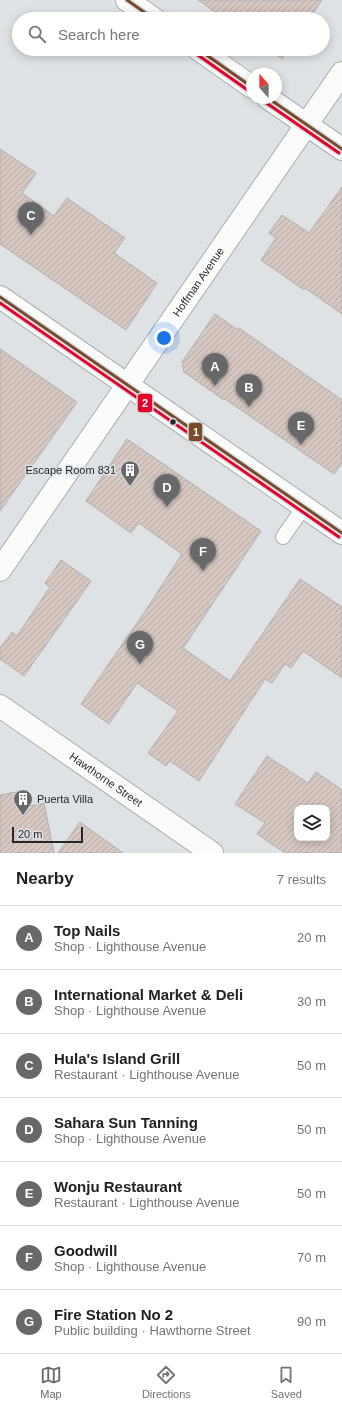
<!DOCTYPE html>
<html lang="en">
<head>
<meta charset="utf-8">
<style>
	:root { --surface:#fff; --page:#f2f2f2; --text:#202124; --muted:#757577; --line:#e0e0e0; --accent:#66686a }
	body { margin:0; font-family:Arial,sans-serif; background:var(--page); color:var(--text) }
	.controls { position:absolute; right:12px; bottom:12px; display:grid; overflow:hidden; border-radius:8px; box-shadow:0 2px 10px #0003 }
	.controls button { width:36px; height:36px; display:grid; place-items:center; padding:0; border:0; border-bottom:1px solid var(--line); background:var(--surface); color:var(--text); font:20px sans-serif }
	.compass { position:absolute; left:246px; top:68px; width:36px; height:36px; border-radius:50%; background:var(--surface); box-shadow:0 2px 10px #0003; rotate:339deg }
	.scale { position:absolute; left:12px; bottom:10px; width:71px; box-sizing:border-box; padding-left:4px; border:2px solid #252728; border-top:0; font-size:11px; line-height:14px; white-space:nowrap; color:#252728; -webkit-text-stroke:3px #dde2e6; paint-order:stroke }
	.you { position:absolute; left:164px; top:338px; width:14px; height:14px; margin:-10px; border:3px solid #fff; border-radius:50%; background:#1a73e8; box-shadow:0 0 0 6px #1a73e833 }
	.badge { display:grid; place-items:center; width:26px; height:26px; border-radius:50%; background:var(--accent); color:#fff; font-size:13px; font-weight:700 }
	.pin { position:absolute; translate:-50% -33px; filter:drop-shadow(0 1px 2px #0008) }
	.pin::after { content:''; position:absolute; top:21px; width:14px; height:12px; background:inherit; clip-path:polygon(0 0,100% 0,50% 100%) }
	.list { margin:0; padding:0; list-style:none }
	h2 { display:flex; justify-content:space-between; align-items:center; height:52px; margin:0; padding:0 16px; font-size:17px }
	h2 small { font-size:13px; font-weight:400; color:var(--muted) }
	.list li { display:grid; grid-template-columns:26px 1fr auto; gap:12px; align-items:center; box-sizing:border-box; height:64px; padding:0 16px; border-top:1px solid var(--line) }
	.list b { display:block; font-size:15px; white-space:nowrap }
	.list p { margin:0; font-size:13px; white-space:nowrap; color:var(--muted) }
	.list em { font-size:13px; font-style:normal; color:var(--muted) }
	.icon { flex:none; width:22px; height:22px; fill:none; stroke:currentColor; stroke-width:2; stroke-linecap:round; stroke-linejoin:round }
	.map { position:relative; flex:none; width:342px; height:853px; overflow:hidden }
	.search { position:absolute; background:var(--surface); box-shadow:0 2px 10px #0003; left:12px; right:12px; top:12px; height:44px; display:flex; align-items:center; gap:10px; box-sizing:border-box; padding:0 14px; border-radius:22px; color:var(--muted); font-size:15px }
	.sheet { height:500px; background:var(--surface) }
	nav { display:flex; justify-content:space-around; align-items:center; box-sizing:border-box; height:56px; border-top:1px solid var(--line); background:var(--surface); font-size:11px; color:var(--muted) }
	nav a { display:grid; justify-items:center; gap:2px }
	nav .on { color:var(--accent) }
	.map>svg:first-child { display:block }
	.building { fill:url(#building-hatch); stroke:#b0b0b1; fill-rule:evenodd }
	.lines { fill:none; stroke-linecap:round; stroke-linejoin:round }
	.service-casing { stroke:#aaadae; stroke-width:16 }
	.minor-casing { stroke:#aaadae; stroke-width:24 }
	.tertiary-casing { stroke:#aaadae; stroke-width:24 }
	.primary-casing { stroke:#aaadae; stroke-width:24 }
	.service { stroke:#fafbfb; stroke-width:14 }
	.minor { stroke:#fafbfb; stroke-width:22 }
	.tertiary { stroke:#fafbfb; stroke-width:22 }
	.primary { stroke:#fafbfb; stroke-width:22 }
	.bus-1-casing { stroke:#dde2e6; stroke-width:6 }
	.bus-2-casing { stroke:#dde2e6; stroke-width:6 }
	.bus-1 { stroke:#7a4b2a; stroke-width:3 }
	.bus-2 { stroke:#e4002b; stroke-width:3 }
	.bus-dot { fill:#252728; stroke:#dde2e6; stroke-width:1.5 }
	.labels { text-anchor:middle; stroke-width:3; stroke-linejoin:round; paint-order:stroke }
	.street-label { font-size:11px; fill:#252728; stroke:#dde2e6 }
	.poi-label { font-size:11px; fill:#252728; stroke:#dde2e6; text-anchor:end }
	.line-badge { stroke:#dde2e6; stroke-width:1.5 }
	.badge-label { font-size:11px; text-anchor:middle; font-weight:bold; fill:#fff }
</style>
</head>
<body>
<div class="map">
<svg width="342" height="853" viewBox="0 0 342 853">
	<defs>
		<pattern id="building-hatch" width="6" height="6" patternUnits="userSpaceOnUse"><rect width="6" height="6" fill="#d6c7c1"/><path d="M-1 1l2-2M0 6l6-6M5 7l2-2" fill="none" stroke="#b8aba6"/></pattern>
	</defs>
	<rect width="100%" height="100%" fill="#dfe2e4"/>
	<g class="building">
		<polygon points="198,0 322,0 309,19 225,19"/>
		<polygon points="269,49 289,49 282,59"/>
		<polygon points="0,149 36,173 22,193 54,216 67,198 125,238 114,253 157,283 126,330 0,244"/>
		<polygon points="342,187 342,314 305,288 304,290 261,260 276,238 269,233 282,215 309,233"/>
		<polygon points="215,314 238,330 239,328 342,400 342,463 334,474 225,399 224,400 184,372 182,362"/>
		<polygon points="0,349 77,402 0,511"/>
		<polygon points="127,439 261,531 183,648 230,681 300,579 342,607 342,678 303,651 291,668 285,664 272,683 265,679 199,781 170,761 166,766 148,753 178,711 137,683 109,724 81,704 146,610 182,554 139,523 131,533 86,501"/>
		<polygon points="61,560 91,581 24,676 0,659 0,648 12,632 17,636 50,587 45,583"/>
		<path d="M267 756 308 783 316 772 342 790V853H285L257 834 265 823 235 804ZM297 808H327V838H297Z"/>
		<polygon points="27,790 30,806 44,803 54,853 0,853 0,795"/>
		<polygon points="80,822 123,853 58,853"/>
	</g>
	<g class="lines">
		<g class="service-casing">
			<polyline id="service" points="283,537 304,507"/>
		</g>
		<g class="minor-casing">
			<g id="minor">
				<polyline points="0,570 128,384"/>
				<path id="s1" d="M0 706 212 853"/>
			</g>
		</g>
		<g class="tertiary-casing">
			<g id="tertiary">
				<polyline points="127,0 154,19"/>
				<polyline points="198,49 252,87"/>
				<polyline points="268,98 342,149"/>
				<path id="s2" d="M128 384 342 73"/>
			</g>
		</g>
		<g class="primary-casing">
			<polyline id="primary" points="0,297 342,533"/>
		</g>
		<use href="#service" class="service"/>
		<use href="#minor" class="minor"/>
		<use href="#tertiary" class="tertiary"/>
		<use href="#primary" class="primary"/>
		<g class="bus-1-casing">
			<g id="bus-1">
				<polyline points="127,0 154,19"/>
				<polyline points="198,49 252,87"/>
				<polyline points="268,98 342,149"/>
				<polyline points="0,297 342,533"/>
			</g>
		</g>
		<g class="bus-2-casing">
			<g id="bus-2">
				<polyline points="195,53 249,91"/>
				<polyline points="265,102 339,153"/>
				<polyline points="0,303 339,537"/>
			</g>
		</g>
		<use href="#bus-1" class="bus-1"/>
		<use href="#bus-2" class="bus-2"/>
	</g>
	<defs>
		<g id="building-pin" transform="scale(1)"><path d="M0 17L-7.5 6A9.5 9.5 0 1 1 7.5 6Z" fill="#66686a" stroke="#dde2e6"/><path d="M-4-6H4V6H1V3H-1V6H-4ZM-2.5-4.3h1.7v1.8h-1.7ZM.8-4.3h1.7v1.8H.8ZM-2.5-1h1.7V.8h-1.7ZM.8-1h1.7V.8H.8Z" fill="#fff"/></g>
	</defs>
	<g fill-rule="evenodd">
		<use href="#building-pin" x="130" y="470"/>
		<use href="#building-pin" x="23" y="799"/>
	</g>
	<circle class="bus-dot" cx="173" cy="422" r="3.5"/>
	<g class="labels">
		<g class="street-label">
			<text dy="4" stroke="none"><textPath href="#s2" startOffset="124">Hoffman Avenue</textPath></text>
			<text dy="4" stroke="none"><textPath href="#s1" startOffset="129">Hawthorne Street</textPath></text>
		</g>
		<g class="poi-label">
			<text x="116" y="474">Escape Room 831</text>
			<text x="37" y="803" text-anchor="start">Puerta Villa</text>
		</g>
	</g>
	<g class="line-badge">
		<rect x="137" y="393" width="16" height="20" rx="4" fill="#e4002b"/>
		<rect x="188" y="422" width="15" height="20" rx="4" fill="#7a4b2a"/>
	</g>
	<g class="badge-label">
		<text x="145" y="407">2</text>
		<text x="196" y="436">1</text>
	</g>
</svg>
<div class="controls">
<button><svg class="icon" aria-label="layers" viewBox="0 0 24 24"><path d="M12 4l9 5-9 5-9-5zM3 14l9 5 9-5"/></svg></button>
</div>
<svg class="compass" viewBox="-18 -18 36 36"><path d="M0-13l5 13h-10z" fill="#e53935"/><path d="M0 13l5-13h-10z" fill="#757577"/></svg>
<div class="scale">20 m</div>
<div class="you"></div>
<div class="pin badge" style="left:215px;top:386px">A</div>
<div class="pin badge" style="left:249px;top:407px">B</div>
<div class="pin badge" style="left:31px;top:235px">C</div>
<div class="pin badge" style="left:167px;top:507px">D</div>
<div class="pin badge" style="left:301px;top:445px">E</div>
<div class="pin badge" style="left:203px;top:571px">F</div>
<div class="pin badge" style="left:140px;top:664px">G</div>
<div class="search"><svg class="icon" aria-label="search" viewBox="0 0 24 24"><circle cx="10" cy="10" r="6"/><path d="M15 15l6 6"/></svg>Search here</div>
</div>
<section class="sheet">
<h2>Nearby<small>7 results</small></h2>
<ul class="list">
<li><span class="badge">A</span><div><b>Top Nails</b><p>Shop · Lighthouse Avenue</p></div><em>20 m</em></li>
<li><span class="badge">B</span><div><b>International Market &amp; Deli</b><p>Shop · Lighthouse Avenue</p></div><em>30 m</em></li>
<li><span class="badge">C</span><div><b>Hula's Island Grill</b><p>Restaurant · Lighthouse Avenue</p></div><em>50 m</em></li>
<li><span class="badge">D</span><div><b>Sahara Sun Tanning</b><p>Shop · Lighthouse Avenue</p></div><em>50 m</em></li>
<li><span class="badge">E</span><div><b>Wonju Restaurant</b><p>Restaurant · Lighthouse Avenue</p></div><em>50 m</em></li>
<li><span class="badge">F</span><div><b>Goodwill</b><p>Shop · Lighthouse Avenue</p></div><em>70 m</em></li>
<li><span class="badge">G</span><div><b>Fire Station No 2</b><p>Public building · Hawthorne Street</p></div><em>90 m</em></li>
</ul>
</section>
<nav>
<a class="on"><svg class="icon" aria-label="map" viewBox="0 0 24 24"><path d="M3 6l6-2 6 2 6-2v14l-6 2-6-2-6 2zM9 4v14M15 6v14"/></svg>Map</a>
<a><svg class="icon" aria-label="directions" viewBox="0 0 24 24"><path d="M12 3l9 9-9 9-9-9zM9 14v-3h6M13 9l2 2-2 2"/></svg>Directions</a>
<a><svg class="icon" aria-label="saved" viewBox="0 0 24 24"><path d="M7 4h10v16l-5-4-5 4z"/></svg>Saved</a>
</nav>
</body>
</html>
